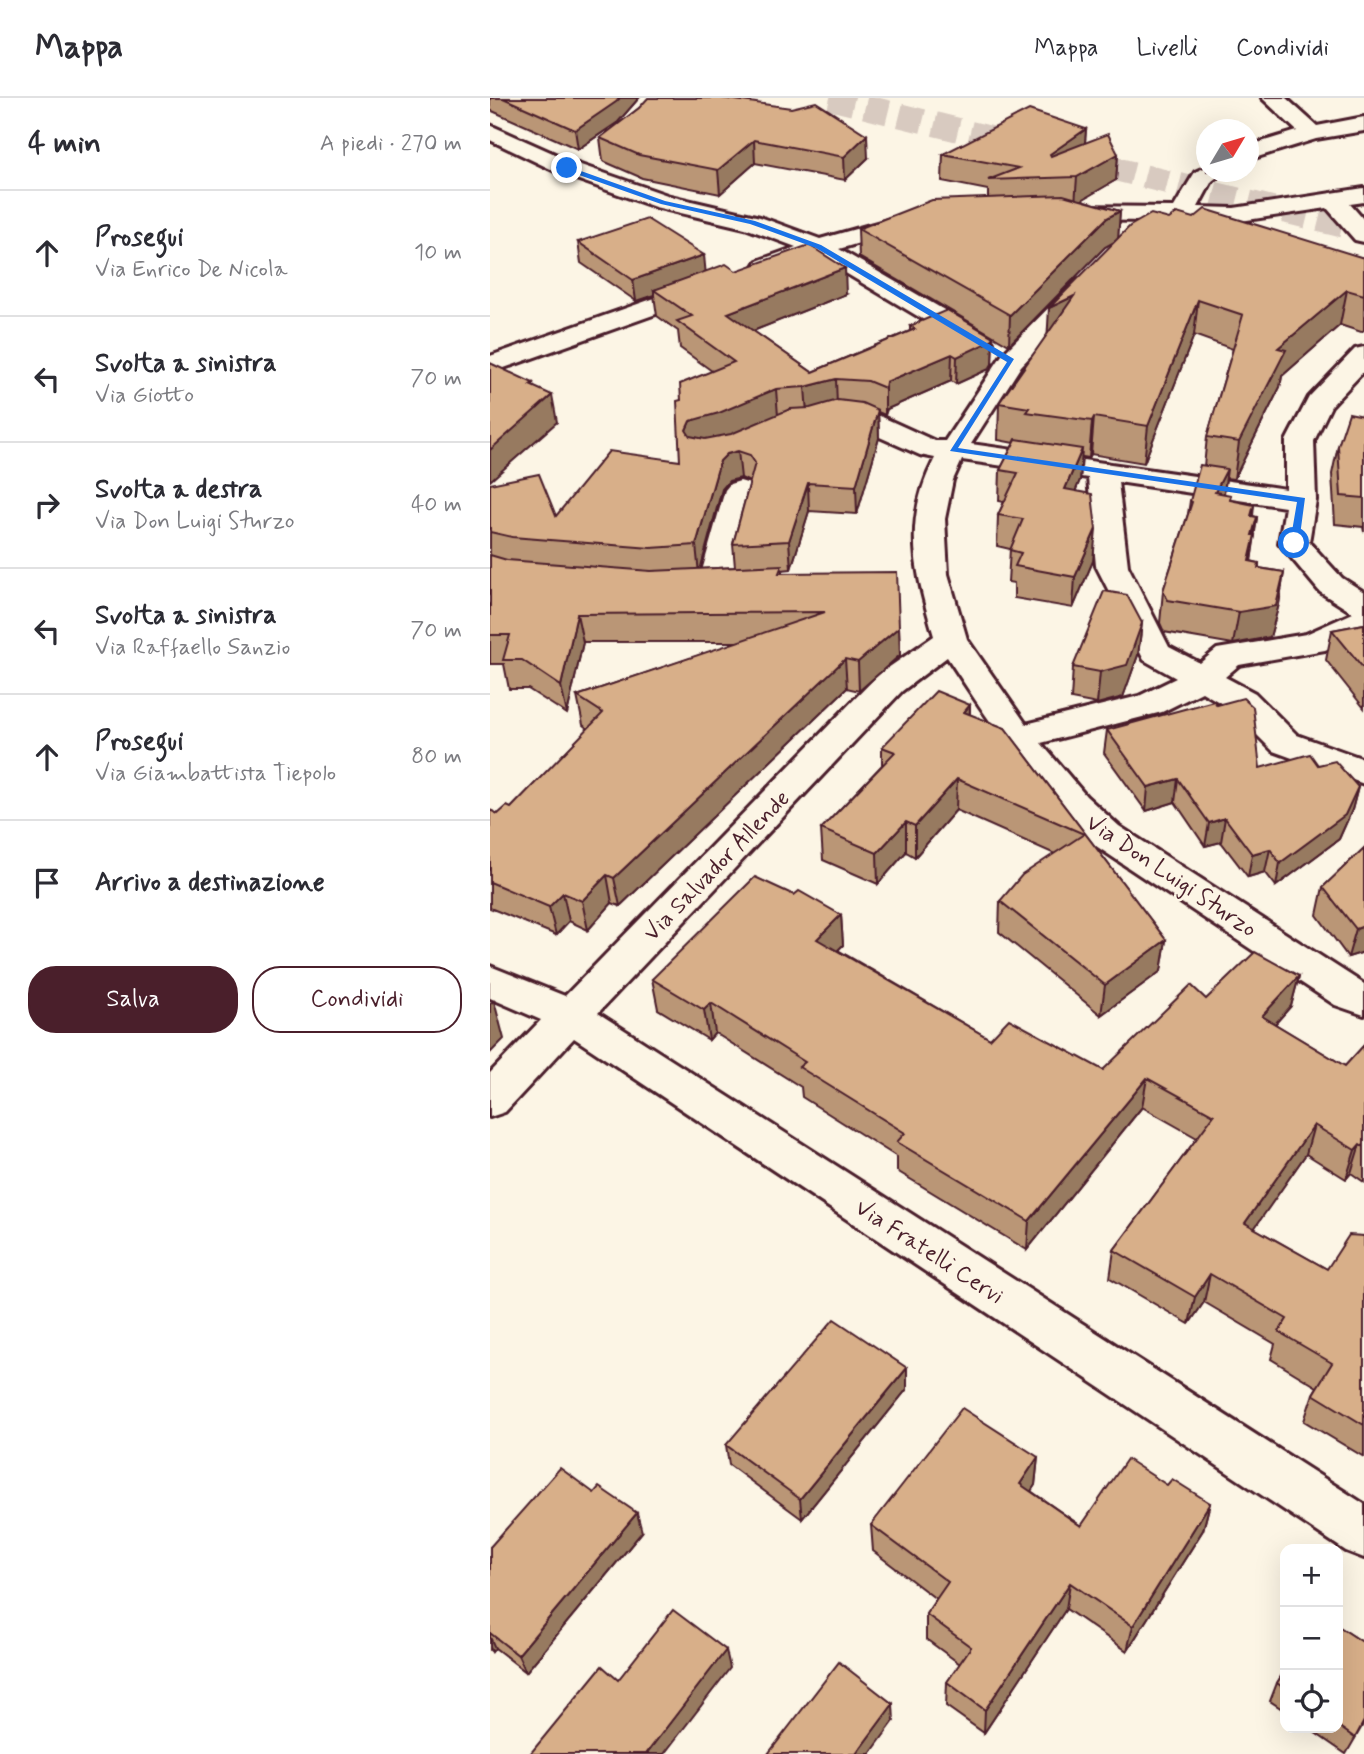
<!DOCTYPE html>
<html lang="it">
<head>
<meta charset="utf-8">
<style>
	:root { --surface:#fff; --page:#f7f7f7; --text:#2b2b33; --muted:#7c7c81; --line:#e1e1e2; --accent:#4a1f2b }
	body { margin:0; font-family:Mynerve,sans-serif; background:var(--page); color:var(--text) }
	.controls { position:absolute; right:21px; bottom:21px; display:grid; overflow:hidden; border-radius:14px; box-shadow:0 7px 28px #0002 }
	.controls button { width:63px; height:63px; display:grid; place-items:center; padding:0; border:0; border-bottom:2px solid var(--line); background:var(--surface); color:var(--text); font:35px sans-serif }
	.compass { position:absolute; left:706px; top:21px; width:63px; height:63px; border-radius:50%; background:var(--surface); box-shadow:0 7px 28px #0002; rotate:52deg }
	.stop { position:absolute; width:21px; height:21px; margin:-16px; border:5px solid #1a73e8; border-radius:50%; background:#fff }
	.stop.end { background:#1a73e8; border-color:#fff; box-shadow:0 2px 7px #0008 }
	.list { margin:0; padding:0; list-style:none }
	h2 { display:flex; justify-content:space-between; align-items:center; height:91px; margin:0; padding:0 28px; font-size:30px }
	h2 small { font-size:23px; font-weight:400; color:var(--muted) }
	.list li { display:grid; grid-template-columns:46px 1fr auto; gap:21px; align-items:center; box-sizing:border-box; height:126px; padding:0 28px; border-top:2px solid var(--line) }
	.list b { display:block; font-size:26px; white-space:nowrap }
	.list p { margin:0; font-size:23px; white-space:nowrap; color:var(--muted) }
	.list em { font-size:23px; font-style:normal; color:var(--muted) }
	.actions { display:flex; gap:14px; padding:21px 28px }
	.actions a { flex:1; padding:16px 0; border:2px solid var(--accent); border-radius:28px; text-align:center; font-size:24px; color:var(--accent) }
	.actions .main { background:var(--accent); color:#fff }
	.icon { flex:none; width:38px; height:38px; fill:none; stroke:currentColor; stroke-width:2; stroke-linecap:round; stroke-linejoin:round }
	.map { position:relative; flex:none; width:874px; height:1656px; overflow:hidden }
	header { display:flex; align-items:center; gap:42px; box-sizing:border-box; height:98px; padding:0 35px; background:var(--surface); border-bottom:2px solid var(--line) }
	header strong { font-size:33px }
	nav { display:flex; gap:38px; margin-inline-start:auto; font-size:24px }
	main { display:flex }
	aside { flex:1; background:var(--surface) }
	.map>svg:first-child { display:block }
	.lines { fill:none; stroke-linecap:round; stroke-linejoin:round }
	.primary-tunnel { stroke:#d8cac0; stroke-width:24; stroke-dasharray:24 12; stroke-linecap:butt }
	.minor-casing { stroke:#4a1f2b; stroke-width:6 }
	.minor { fill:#fcf5e5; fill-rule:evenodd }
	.wall { fill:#ba9676; stroke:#4a1f2b; stroke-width:2; fill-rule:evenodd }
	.shaded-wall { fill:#977a60; stroke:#4a1f2b; stroke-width:2 }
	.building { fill:#d8af89; stroke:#4a1f2b; stroke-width:2 }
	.route { fill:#1a73e8 }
	.labels { text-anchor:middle; stroke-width:5; stroke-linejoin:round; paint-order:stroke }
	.street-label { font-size:23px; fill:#4a1f2b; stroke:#fcf5e5 }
</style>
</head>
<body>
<header>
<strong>Mappa</strong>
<nav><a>Mappa</a><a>Livelli</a><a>Condividi</a></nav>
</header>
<main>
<aside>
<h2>4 min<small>A piedi · 270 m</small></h2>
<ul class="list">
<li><svg class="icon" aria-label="ahead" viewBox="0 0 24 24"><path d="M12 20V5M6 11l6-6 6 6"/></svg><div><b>Prosegui</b><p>Via Enrico De Nicola</p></div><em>10 m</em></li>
<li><svg class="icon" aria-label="left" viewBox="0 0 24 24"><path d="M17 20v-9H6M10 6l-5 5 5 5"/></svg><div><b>Svolta a sinistra</b><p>Via Giotto</p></div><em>70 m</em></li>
<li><svg class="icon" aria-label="right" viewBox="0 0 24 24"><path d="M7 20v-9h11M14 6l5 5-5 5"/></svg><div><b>Svolta a destra</b><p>Via Don Luigi Sturzo</p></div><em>40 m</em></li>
<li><svg class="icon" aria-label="left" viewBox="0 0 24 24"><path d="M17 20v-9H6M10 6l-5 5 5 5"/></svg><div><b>Svolta a sinistra</b><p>Via Raffaello Sanzio</p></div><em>70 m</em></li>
<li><svg class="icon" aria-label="ahead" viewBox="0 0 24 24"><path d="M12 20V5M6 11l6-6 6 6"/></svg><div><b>Prosegui</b><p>Via Giambattista Tiepolo</p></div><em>80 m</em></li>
<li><svg class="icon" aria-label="arrive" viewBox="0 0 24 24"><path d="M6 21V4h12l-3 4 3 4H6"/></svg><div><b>Arrivo a destinazione</b></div></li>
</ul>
<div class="actions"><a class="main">Salva</a><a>Condividi</a></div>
</aside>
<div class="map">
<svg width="874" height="1656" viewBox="0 0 874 1656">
	<rect width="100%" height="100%" fill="#fcf5e5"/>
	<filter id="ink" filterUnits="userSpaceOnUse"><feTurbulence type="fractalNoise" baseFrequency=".0143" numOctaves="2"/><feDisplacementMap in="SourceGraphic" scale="14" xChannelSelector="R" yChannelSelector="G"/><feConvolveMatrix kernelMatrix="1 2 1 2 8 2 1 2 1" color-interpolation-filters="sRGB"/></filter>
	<g filter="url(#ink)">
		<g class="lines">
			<polyline class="primary-tunnel" points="340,0 874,133"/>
			<g class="minor-casing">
				<g id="minor">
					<polygon points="772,0 796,0 827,28 874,19 874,33 826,41 758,62 758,48 807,33"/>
					<path d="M0 27 85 65 180 98 270 119 330 141 419 116 427 118 431 123 427 128 349 151 499 238 503 244 499 250 490 252 481 250 327 158C309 165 286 178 267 173L264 168 267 163 306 149 255 130 165 109 69 75 0 42Z"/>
					<polygon points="716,69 716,74 734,74 722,83 708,109 744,110 874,90 874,104 860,106 874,122 874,144 865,142 837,110 744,124 577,122 569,120 565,115 569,110 577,108 684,109 705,74"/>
					<path d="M595 179 604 182 608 187 531 268 481 346 796 391V343L819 299 865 251 874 249V273L841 308 824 343 826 402 819 444 852 480 874 494V534L835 552 749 567 735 579 765 595 807 637 874 661V686L783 653 741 611 712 594 672 614 551 645 596 698 629 728 874 886V917L845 907 603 746C544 691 501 626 457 559L412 593 108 915 874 1406V1460L856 1453 84 940 15 1014 0 1019V975L51 922 0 900V868L75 898 388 577 444 538C425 473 412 424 445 360L430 357 365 328 330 326 326 320 330 314 369 311 379 313 445 343H455L512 257 586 182ZM472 362 598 380 606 468 654 562 686 580 649 598 536 626 477 541 458 476 455 421 463 382ZM628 384 795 409 789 445 830 494 863 515 816 536 727 551 710 565 679 549 638 468Z"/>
					<polygon points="216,182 225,185 229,190 225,195 0,275 0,258"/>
					<polygon points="250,383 260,386 265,392 240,487 235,494 224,496 213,494 208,487 235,392 240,386"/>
				</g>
			</g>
			<use href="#minor" class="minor"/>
		</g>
		<g class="wall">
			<polygon points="0,0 149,0 128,24 88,51 0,12"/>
			<polygon points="149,10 378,60 355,82 265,65 230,96 152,80 113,63 110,40"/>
			<polygon points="596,31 595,45 628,56 626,82 591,102 630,113 628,140 679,121 704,120 874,160 874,232 871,234 850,227 792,278 790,289 744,381 736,380 734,396 740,403 764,407 763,418 767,419 761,463 769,465 769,470 794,474 789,506 780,539 743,546 674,534 670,525 673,493 698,416 700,403 714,368 717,339 743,251 704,237 654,365 601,356 599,360 592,359 590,382 585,393 603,463 583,510 524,500 524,485 518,484 520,451 507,448 508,417 514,404 509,403 510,372 524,345 508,342 509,305 625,143 615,149 519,247 369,159 368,131 498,100 498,92 452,83 453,56"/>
			<path d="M88 144 215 173H246L356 196 263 233 322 274 420 233V228L503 239 502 266 499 271 466 286 461 283 397 311 395 317 388 314 389 340 367 416 319 413 301 471 292 472V475L409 529 410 557 369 593 357 590 130 808 122 805 98 832 79 823 66 837 0 810V712L8 716 21 710 98 631 93 627 87 598 249 544H93L77 616 38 591H19L14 566H0V386L66 418 190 363 191 302 222 273 190 250 188 233 167 218 164 197 146 203 91 165ZM251 380 260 384 243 446 245 469 210 471 232 391 239 383Z"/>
			<polygon points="874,318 874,434 873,429 845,426 842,376 848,348"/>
			<polygon points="652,525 648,557 633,599 607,606 581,601 583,569"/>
			<polygon points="874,526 874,610 836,562 842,532"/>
			<polygon points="480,607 480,617 515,630 676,842 671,873 611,917 509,834 510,803 565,756 466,712 425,759 416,754 388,786 333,762 331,731 392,667 392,649"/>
			<polygon points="617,632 770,670 828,667 868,689 862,712 849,741 786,788 775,774 758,779 731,744 715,748 685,704 656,713 614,655"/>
			<polygon points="874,750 874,854 858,859 827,817 833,789"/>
			<polygon points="304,797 351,817 353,847 348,852 500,941 613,972 716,901 809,878 801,908 785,926 855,968 874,947 874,1084 861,1075 856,1081 816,1056 764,1130 837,1171 874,1138 874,1359 814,1323 823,1296 827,1289 781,1261 785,1246 714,1204 699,1226 620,1180 624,1152 707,1040 652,1009 537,1152 407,1073 407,1059 312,999 311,989 225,935 219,942 168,911 162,881"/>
			<polygon points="417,1270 417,1291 312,1421 239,1367 236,1347"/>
			<polygon points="548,1359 545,1387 541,1393 591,1428 677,1387 720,1405 713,1432 637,1553 576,1511 494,1635 456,1608 457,1584 470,1566 436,1541 436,1516 446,1501 383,1453 381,1427"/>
			<polygon points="152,1434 36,1574 5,1550 2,1554 0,1552 0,1449"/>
			<polygon points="848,1528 874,1545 874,1625 856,1656 818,1630 848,1630"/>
			<polygon points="795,1572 795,1613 780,1603 787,1585"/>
		</g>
		<g class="shaded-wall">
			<polygon points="130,0 149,0 128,24 88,51 85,32"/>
			<polygon points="596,31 594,57 563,79 560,56"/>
			<polygon points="377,37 378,60 355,82 354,59"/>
			<polygon points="264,42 265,65 230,96 228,72"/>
			<polygon points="628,56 626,82 585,106 587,79"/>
			<polygon points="630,113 628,142 615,149 519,247 520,217 617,120"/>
			<polygon points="214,157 216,178 164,192 164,197 146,203 143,182"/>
			<polygon points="355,170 356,196 240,242 238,215"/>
			<polygon points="857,192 850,227 792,278 790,289 744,381 749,344 788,250"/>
			<polygon points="584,198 557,245 559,210"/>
			<polygon points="708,202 704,237 654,365 658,328"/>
			<polygon points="503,239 502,266 499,271 466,286 467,259"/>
			<polygon points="462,256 461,283 397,311 395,317 395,290 396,284"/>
			<polygon points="346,281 347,308 317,316 315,289"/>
			<polygon points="43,285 48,310 62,297 67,324 0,383 0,352 40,287"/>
			<polygon points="286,291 288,318 199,359 196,332 200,323"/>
			<polygon points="388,312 389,340 367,416 366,388"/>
			<polygon points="604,319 601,356 599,360 602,323"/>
			<polygon points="592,351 590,382 573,423 575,391"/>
			<polygon points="248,353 251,380 239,383 232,391 209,476 206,447 230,363 237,356"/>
			<polygon points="737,371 733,402 725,394"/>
			<polygon points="318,385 319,413 301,471 299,443"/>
			<polygon points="767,419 762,450 765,437 760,469 759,463 762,437"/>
			<polygon points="606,431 603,463 583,510 585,479"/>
			<polygon points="794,474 789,506 780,539 743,546 749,514"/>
			<polygon points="87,516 93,544 77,616 71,588"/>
			<polygon points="652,525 648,557 633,599 607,606 610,574"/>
			<polygon points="409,529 410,557 369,593 368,564"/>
			<polygon points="355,561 357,590 130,808 124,780"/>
			<polygon points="480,607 479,637 474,614"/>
			<polygon points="467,681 466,712 425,759 425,728"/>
			<polygon points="688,681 685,704 656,713 658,689"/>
			<polygon points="868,689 862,712 849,741 786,788 790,765"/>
			<polygon points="735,720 731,744 715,748 719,725"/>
			<polygon points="416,724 416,754 388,786 387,755"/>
			<polygon points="780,751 775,774 758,779 762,756"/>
			<polygon points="117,777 122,805 98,832 92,803"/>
			<polygon points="73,795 79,823 66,837 59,809"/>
			<polygon points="351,817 353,847 329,871 327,841"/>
			<polygon points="874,828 874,854 858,859 866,831"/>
			<polygon points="676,842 671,873 611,917 615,887"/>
			<polygon points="809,878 801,908 765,948 772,918"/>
			<polygon points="4,903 14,941 0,955 0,906"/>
			<polygon points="221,905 225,935 219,942 214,912"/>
			<polygon points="657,980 652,1009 537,1152 539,1123"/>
			<polygon points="824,1027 816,1056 748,1154 755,1125"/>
			<polygon points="870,1046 861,1075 856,1081 865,1052"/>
			<polygon points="720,1176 714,1204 699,1226 705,1199"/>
			<polygon points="417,1270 417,1291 312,1421 310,1401"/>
			<polygon points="548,1359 545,1387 528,1413 530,1386"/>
			<polygon points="720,1405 713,1432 637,1553 643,1528"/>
			<polygon points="147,1415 152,1434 36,1574 28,1557"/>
			<polygon points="580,1485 576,1511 494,1635 495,1612"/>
			<polygon points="0,1539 5,1550 2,1554 0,1549"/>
			<polygon points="236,1552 240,1570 174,1656 156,1656"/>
			<polygon points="403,1606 404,1623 380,1656 366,1656"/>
		</g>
		<g class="building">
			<polygon points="13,0 130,0 126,4 85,32"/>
			<polygon points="158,0 231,0 301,10 326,4 377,37 354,59 264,42 228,72 149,57 110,40 149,10"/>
			<polygon points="539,12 596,31 560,56 561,58 618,36 628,56 587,79 498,82 529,70 453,56"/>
			<polygon points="573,97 630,113 617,120 520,217 368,131 442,102"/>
			<polygon points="715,111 874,160 874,197 857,192 788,250 796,252 749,344 717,339 753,217 708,202 658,328 604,319 602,323 536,314 539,310 509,305 584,198 559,210 640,128 661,116 679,121 687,115 704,120"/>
			<polygon points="157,121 214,157 143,182 88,144"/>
			<polygon points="319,147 355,170 238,215 322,274 425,231 420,228 457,212 503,239 499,244 467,259 462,256 396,284 395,290 378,283 346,281 315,289 286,291 229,315 200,323 196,332 200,338 215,341 241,336 300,311 320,310 348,302 372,305 388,312 366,388 318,385 299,443 243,446 265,365 260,357 248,353 237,356 230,363 206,447 161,450 22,439 0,434 0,386 49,376 66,418 119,353 190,363 187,303 191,302 190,286 244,264 187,223 202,218 164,192 236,166 246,173"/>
			<polygon points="0,265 43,285 40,287 62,297 0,352"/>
			<polygon points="859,315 874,318 874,400 851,398 848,348"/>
			<polygon points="526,341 592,351 575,391 602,396 606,431 585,479 525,468 531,455 520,452 533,421 508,417 528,375 510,372"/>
			<polygon points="710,367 737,371 725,394 741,397 740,402 764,407 761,418 767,419 762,437 765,437 759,463 769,465 768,470 794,474 786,508 749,514 678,502 673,493 702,404 700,403"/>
			<polygon points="0,457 17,462 161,473 292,467 289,475 407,474 409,529 368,564 355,561 124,780 117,777 92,803 73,795 59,809 0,784 0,712 8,716 17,708 21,710 113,615 87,598 335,514 87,516 71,588 32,562 13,562 20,537 0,537"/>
			<polygon points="614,493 637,497 652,525 637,567 610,574 583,569"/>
			<polygon points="874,526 874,571 842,532"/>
			<polygon points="446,593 480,607 474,614 515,630 676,842 615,887 510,803 532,777 594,736 467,681 425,728 416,724 387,755 331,731 405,654 392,649"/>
			<polygon points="753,600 763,609 770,670 820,656 828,667 845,663 868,689 855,717 790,765 780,751 762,756 735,720 719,725 688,681 658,689 617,632 724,603 727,607"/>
			<polygon points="874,750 874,828 866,831 833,789"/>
			<polygon points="265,779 304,797 309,793 351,817 327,841 500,941 519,921 613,972 701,887 716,901 765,854 809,878 772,918 855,968 874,947 874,1049 870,1046 865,1052 824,1027 755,1125 837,1171 859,1137 874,1138 874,1327 823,1296 842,1265 789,1234 797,1221 720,1176 705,1199 624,1152 724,1017 657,980 539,1123 407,1044 415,1035 309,969 315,964 221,905 214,912 162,881"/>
			<polygon points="344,1221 417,1270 310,1401 236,1347"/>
			<polygon points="472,1310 548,1359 530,1386 591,1428 637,1361 677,1387 682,1381 720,1405 643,1528 580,1485 495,1612 457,1584 481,1549 436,1516 458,1484 381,1427"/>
			<polygon points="70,1370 104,1395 109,1389 147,1415 28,1557 0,1535 0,1449"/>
			<polygon points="183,1512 236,1552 156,1656 40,1656 112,1568 128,1582"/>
			<polygon points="848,1528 874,1545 874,1623 865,1640 848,1628"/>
			<polygon points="349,1564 403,1606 366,1656 278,1656"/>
			<polygon points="795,1572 795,1591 787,1585"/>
		</g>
	</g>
	<polygon class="route" points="77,68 175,103 265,123 331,147 524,261 468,350 815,400 809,445 804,448 800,445 807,404 460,353 517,264 326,150 260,126 171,106 75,72"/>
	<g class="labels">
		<g class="street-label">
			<text transform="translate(226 767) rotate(-46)" y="8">Via Salvador Allende</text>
			<text transform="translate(682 777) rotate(34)" y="8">Via Don Luigi Sturzo</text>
			<text transform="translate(440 1153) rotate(33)" y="8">Via Fratelli Cervi</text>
		</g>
	</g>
</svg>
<div class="controls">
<button>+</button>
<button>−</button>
<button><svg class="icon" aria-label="locate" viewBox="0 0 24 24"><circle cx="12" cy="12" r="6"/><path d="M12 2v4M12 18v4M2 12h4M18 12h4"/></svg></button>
</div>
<svg class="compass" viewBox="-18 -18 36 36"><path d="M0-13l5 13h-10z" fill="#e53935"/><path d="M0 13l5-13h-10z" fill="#7c7c81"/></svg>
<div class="stop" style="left:804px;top:445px"></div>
<div class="stop end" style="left:77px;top:70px"></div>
</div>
</main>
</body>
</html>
